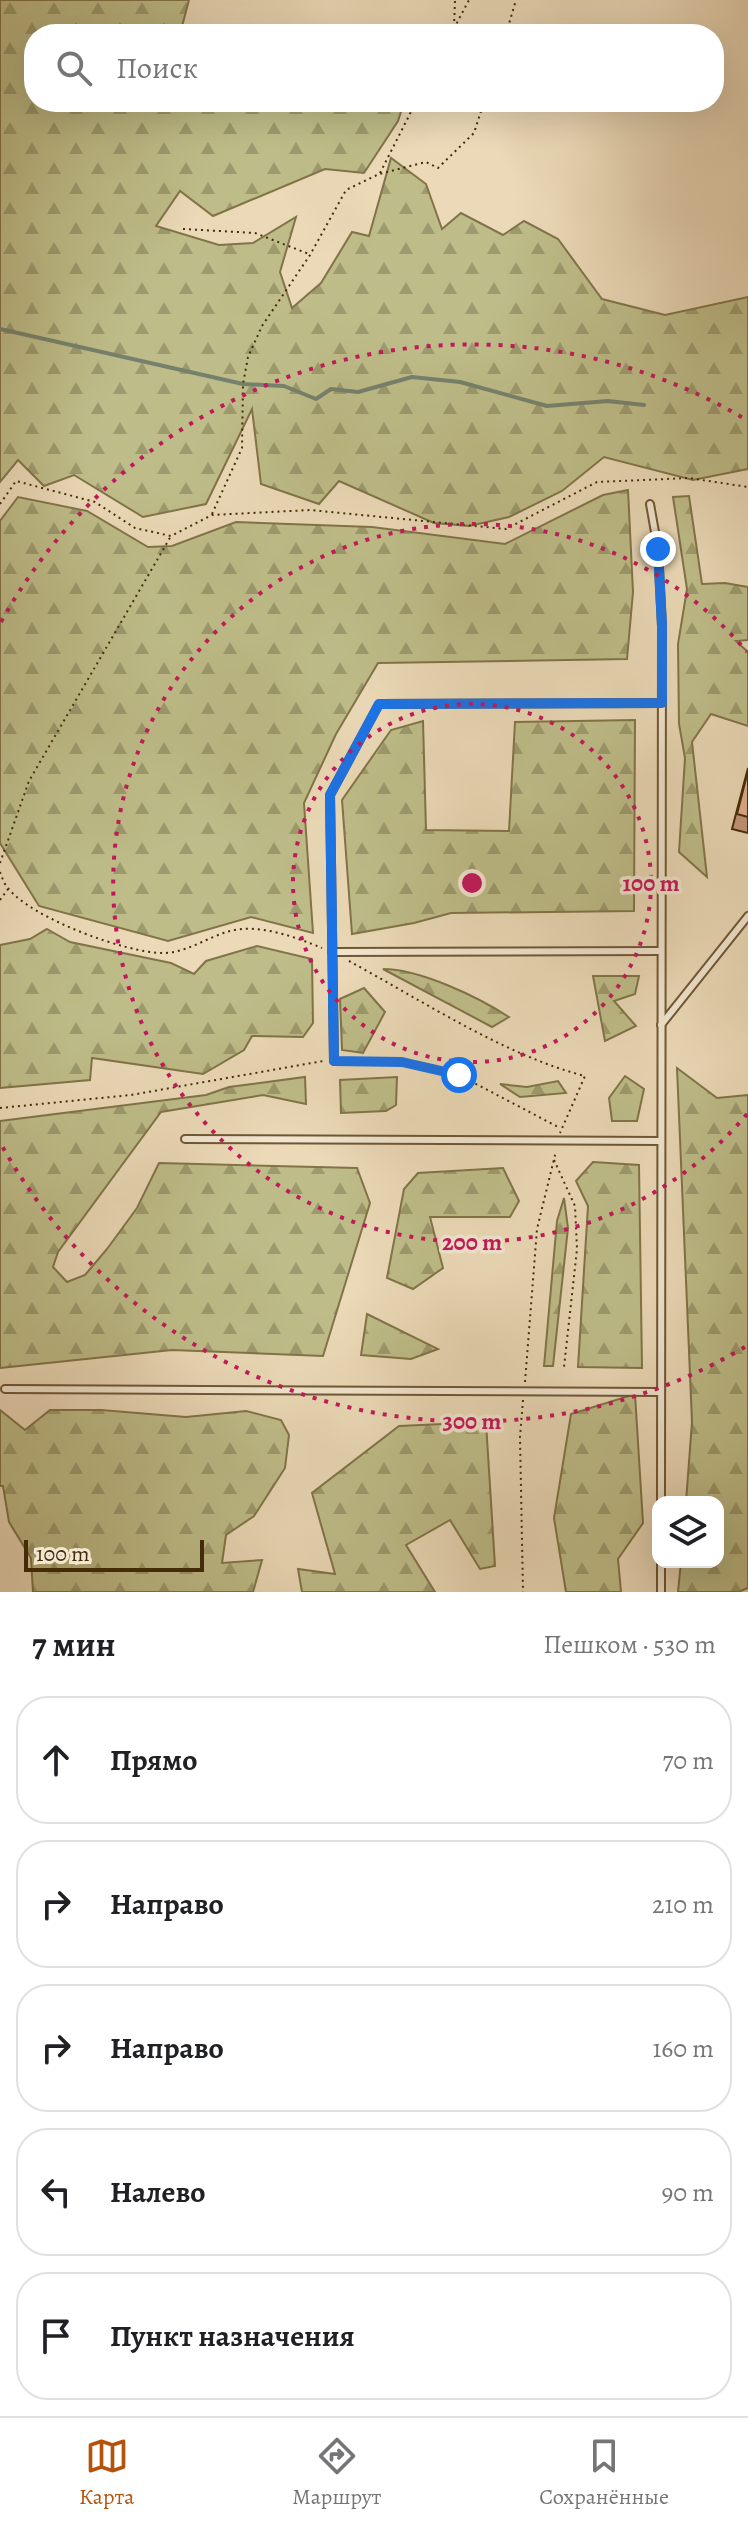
<!DOCTYPE html>
<html lang="ru">
<head>
<meta charset="utf-8">
<style>
	:root { --surface:#fff; --page:#f2f2f2; --text:#202124; --muted:#757577; --line:#e0e0e0; --accent:#b45309 }
	body { margin:0; font-family:Alegreya,serif; background:var(--page); color:var(--text) }
	.controls { position:absolute; right:24px; bottom:24px; display:grid; overflow:hidden; border-radius:16px; box-shadow:0 8px 32px #0002 }
	.controls button { width:72px; height:72px; display:grid; place-items:center; padding:0; border:0; border-bottom:2px solid var(--line); background:var(--surface); color:var(--text); font:40px sans-serif }
	.scale { position:absolute; left:24px; bottom:20px; width:180px; box-sizing:border-box; padding-left:8px; border:4px solid #442c08; border-top:0; font-size:22px; line-height:28px; white-space:nowrap; color:#442c08; -webkit-text-stroke:6px #f2e6d0; paint-order:stroke }
	.stop { position:absolute; width:24px; height:24px; margin:-18px; border:6px solid #1a73e8; border-radius:50%; background:#fff }
	.stop.end { background:#1a73e8; border-color:#fff; box-shadow:0 2px 8px #0008 }
	.list { margin:0; padding:0; list-style:none }
	h2 { display:flex; justify-content:space-between; align-items:center; height:104px; margin:0; padding:0 32px; font-size:34px }
	h2 small { font-size:26px; font-weight:400; color:var(--muted) }
	.list li { display:grid; grid-template-columns:52px 1fr auto; gap:24px; align-items:center; box-sizing:border-box; height:128px; margin:0 16px 16px; padding:0 16px; border:2px solid var(--line); border-radius:32px }
	.list b { display:block; font-size:30px; white-space:nowrap }
	.list em { font-size:26px; font-style:normal; color:var(--muted) }
	.icon { flex:none; width:44px; height:44px; fill:none; stroke:currentColor; stroke-width:2; stroke-linecap:round; stroke-linejoin:round }
	.map { position:relative; flex:none; width:748px; height:1592px; overflow:hidden }
	.search { position:absolute; background:var(--surface); box-shadow:0 8px 32px #0002; left:24px; right:24px; top:24px; height:88px; display:flex; align-items:center; gap:20px; box-sizing:border-box; padding:0 28px; border-radius:32px; color:var(--muted); font-size:30px }
	.sheet { height:824px; background:var(--surface) }
	nav { display:flex; justify-content:space-around; align-items:center; box-sizing:border-box; height:112px; border-top:2px solid var(--line); background:var(--surface); font-size:22px; color:var(--muted) }
	nav a { display:grid; justify-items:center; gap:4px }
	nav .on { color:var(--accent) }
	.map>svg:first-child { display:block }
	.forest { fill:url(#forest-firs); stroke:#817448; stroke-width:2 }
	.lines { fill:none; stroke-linecap:round; stroke-linejoin:round }
	.stream { stroke:#76816d; stroke-width:4 }
	.service-casing { stroke:#6e5734; stroke-width:10 }
	.path { stroke:#442c08; stroke-width:2; stroke-dasharray:2 4; stroke-linecap:butt }
	.service { stroke:#f2e6d0; stroke-width:6 }
	.wall { fill:#c5977c; stroke:#442c08; stroke-width:2 }
	.building { fill:#e5b090; stroke:#442c08; stroke-width:2 }
	.route { stroke:#1a73e8; stroke-width:10 }
	.ring { fill:none; stroke:#c2185b; stroke-width:4; stroke-dasharray:4 8 }
	.centre { fill:#c2185b; stroke:#f2e6d0; stroke-width:4 }
	.ring-label { font-size:24px; text-anchor:middle; font-weight:bold; fill:#c2185b; stroke:#f2e6d0; stroke-width:7; stroke-linejoin:round; paint-order:stroke }
</style>
</head>
<body>
<div class="map">
<svg width="748" height="1592" viewBox="0 0 748 1592">
	<defs>
		<pattern id="forest-firs" width="22" height="20" patternUnits="userSpaceOnUse" patternTransform="scale(2)"><rect width="22" height="20" fill="#bebd89"/><path d="M5 1l3.5 6h-7zM16 11l3.5 6h-7z" fill="#9c9a6e"/></pattern>
	</defs>
	<rect width="100%" height="100%" fill="#ebd9b7"/>
	<filter id="stains"><feTurbulence type="fractalNoise" baseFrequency=".0025" numOctaves="4"/><feColorMatrix values="0 0 0 0 .2 0 0 0 0 .09 0 0 0 0 .02 0 0 0 .5 -.17"/></filter>
	<radialGradient id="worn" r=".72"><stop offset=".6" stop-color="#630" stop-opacity="0"/><stop offset="1" stop-color="#630" stop-opacity=".3"/></radialGradient>
	<g class="forest">
		<polygon points="0,0 189,0 180,34 34,34 34,102 404,102 398,121 364,173 325,169 213,216 180,191 156,226 219,245 253,243 296,217 280,272 292,308 321,283 352,232 369,236 391,158 426,184 442,229 461,213 503,235 524,221 558,239 602,299 665,315 748,297 748,469 693,480 604,457 562,491 509,517 469,526 434,523 339,481 319,504 261,484 252,409 206,504 143,517 74,475 44,486 18,460 0,482"/>
		<polygon points="628,490 633,592 627,659 378,663 336,734 304,803 313,933 251,917 168,941 39,906 0,843 0,521 18,497 87,511 148,547 172,546 236,522 372,527 505,544 603,495"/>
		<polygon points="689,496 702,584 725,583 748,587 748,640 736,641 748,652 748,726 711,714 692,742 707,877 679,852 685,758 679,724 678,644 687,589 673,497"/>
		<polygon points="635,720 634,911 451,913 414,923 352,934 342,800 391,730 423,721 426,830 509,831 515,722"/>
		<polygon points="47,929 70,942 171,963 194,974 206,961 257,946 312,959 313,1023 303,1037 252,1036 244,1050 203,1074 92,1058 90,1080 0,1088 0,945 30,939"/>
		<path d="M383 969C420 969 478 997 509 1017L492 1027Z"/>
		<polygon points="593,976 639,976 635,994 614,1001 636,1026 605,1041"/>
		<polygon points="364,988 385,1012 363,1053 342,1050 340,999"/>
		<polygon points="677,1068 717,1098 748,1095 748,1588 738,1592 678,1592 681,1562 718,1562 718,1502 686,1502 692,1422"/>
		<polygon points="625,1076 644,1089 637,1121 612,1121 609,1098"/>
		<polygon points="305,1077 306,1104 263,1095 161,1112 58,1252 53,1267 67,1282 85,1275 107,1249 137,1208 159,1163 357,1168 370,1203 323,1356 172,1350 0,1368 0,1121 206,1095 229,1087"/>
		<polygon points="397,1077 396,1105 386,1111 341,1113 340,1080"/>
		<polygon points="558,1081 566,1093 520,1097 500,1084 527,1087"/>
		<polygon points="593,1162 639,1165 642,1368 578,1367 588,1206 576,1181"/>
		<polygon points="503,1168 519,1201 510,1217 430,1217 443,1268 413,1289 387,1278 404,1189 418,1173"/>
		<polygon points="564,1198 568,1228 553,1366 544,1366 557,1221"/>
		<polygon points="367,1314 438,1349 411,1359 361,1355"/>
		<polygon points="635,1394 643,1523 618,1559 621,1592 566,1592 554,1518 571,1414"/>
		<polygon points="0,1410 25,1430 50,1410 101,1410 186,1417 246,1411 281,1420 289,1435 285,1468 254,1516 226,1535 222,1563 262,1560 253,1592 33,1592 31,1558 9,1522 3,1486 0,1486"/>
		<polygon points="486,1422 495,1566 480,1569 450,1520 406,1545 435,1592 302,1592 298,1569 335,1574 312,1493 399,1426"/>
	</g>
	<g class="lines">
		<polyline class="stream" points="0,329 243,384 284,386 316,399 331,389 358,392 412,377 460,382 547,406 608,401 644,405"/>
		<g class="service-casing">
			<g id="service">
				<polyline points="650,504 658,549 662,626 661,1502"/>
				<polyline points="332,952 660,951"/>
				<polyline points="661,1025 748,916"/>
				<polyline points="334,1061 330,795 379,704 662,703"/>
				<polyline points="185,1139 661,1141"/>
				<polyline points="5,1389 661,1392"/>
				<polyline points="661,1592 661,1562"/>
			</g>
		</g>
		<g class="path">
			<polyline points="454,27 455,0"/>
			<polyline points="451,34 469,0"/>
			<polyline points="506,34 516,0"/>
			<polyline points="380,173 416,102"/>
			<polyline points="183,229 255,233 309,254"/>
			<polyline points="0,504 16,481 95,502 135,528 171,536 212,515 310,510 506,529 597,482 689,478 748,487"/>
			<polyline points="212,514 242,448 243,384 248,357 262,326 310,255 346,190 379,174 426,162 438,168 474,133 484,102"/>
			<polyline points="0,863 29,781 171,536"/>
			<path d="M0 872C2 877 4 884 8 888 31 918 126 953 163 953 186 953 206 938 227 932 256 922 295 937 322 948"/>
			<polyline points="0,900 8,889"/>
			<path d="M349 961C421 1000 506 1056 585 1076L560 1133"/>
			<polyline points="341,1062 402,1062 459,1075 560,1128"/>
			<polyline points="0,1108 131,1095 323,1061"/>
			<polyline points="554,1160 575,1206 577,1249 564,1367"/>
			<polyline points="525,1382 537,1229 556,1151"/>
			<polyline points="523,1400 520,1437 523,1592"/>
		</g>
		<use href="#service" class="service"/>
	</g>
	<polygon class="wall" points="748,768 748,833 732,829"/>
	<polygon class="building" points="748,771 748,817 737,814"/>
	<g class="lines">
		<polyline class="route" points="459,1075 402,1062 334,1061 330,795 379,704 662,703 662,626 658,549"/>
	</g>
	<g class="ring">
		<circle cx="472" cy="883" r="179"/>
		<path d="M747 1114A359 359 0 1 1 747 652"/>
		<path d="M745 1347A538 538 0 0 1 1 1144M1 622A538 538 0 0 1 745 419"/>
	</g>
	<circle cx="472" cy="883" r="12" class="centre"/>
	<g class="ring-label">
		<text x="651" y="891">100 m</text>
		<text x="472" y="1250">200 m</text>
		<text x="472" y="1429">300 m</text>
	</g>
	<rect width="100%" height="100%" filter="url(#stains)"/>
	<rect width="100%" height="100%" fill="url(#worn)"/>
</svg>
<div class="controls">
<button><svg class="icon" aria-label="layers" viewBox="0 0 24 24"><path d="M12 4l9 5-9 5-9-5zM3 14l9 5 9-5"/></svg></button>
</div>
<div class="scale">100 m</div>
<div class="stop" style="left:459px;top:1075px"></div>
<div class="stop end" style="left:658px;top:549px"></div>
<div class="search"><svg class="icon" aria-label="search" viewBox="0 0 24 24"><circle cx="10" cy="10" r="6"/><path d="M15 15l6 6"/></svg>Поиск</div>
</div>
<section class="sheet">
<h2>7 мин<small>Пешком · 530 m</small></h2>
<ul class="list">
<li><svg class="icon" aria-label="ahead" viewBox="0 0 24 24"><path d="M12 20V5M6 11l6-6 6 6"/></svg><div><b>Прямо</b></div><em>70 m</em></li>
<li><svg class="icon" aria-label="right" viewBox="0 0 24 24"><path d="M7 20v-9h11M14 6l5 5-5 5"/></svg><div><b>Направо</b></div><em>210 m</em></li>
<li><svg class="icon" aria-label="right" viewBox="0 0 24 24"><path d="M7 20v-9h11M14 6l5 5-5 5"/></svg><div><b>Направо</b></div><em>160 m</em></li>
<li><svg class="icon" aria-label="left" viewBox="0 0 24 24"><path d="M17 20v-9H6M10 6l-5 5 5 5"/></svg><div><b>Налево</b></div><em>90 m</em></li>
<li><svg class="icon" aria-label="arrive" viewBox="0 0 24 24"><path d="M6 21V4h12l-3 4 3 4H6"/></svg><div><b>Пункт назначения</b></div></li>
</ul>
</section>
<nav>
<a class="on"><svg class="icon" aria-label="map" viewBox="0 0 24 24"><path d="M3 6l6-2 6 2 6-2v14l-6 2-6-2-6 2zM9 4v14M15 6v14"/></svg>Карта</a>
<a><svg class="icon" aria-label="directions" viewBox="0 0 24 24"><path d="M12 3l9 9-9 9-9-9zM9 14v-3h6M13 9l2 2-2 2"/></svg>Маршрут</a>
<a><svg class="icon" aria-label="saved" viewBox="0 0 24 24"><path d="M7 4h10v16l-5-4-5 4z"/></svg>Сохранённые</a>
</nav>
</body>
</html>
